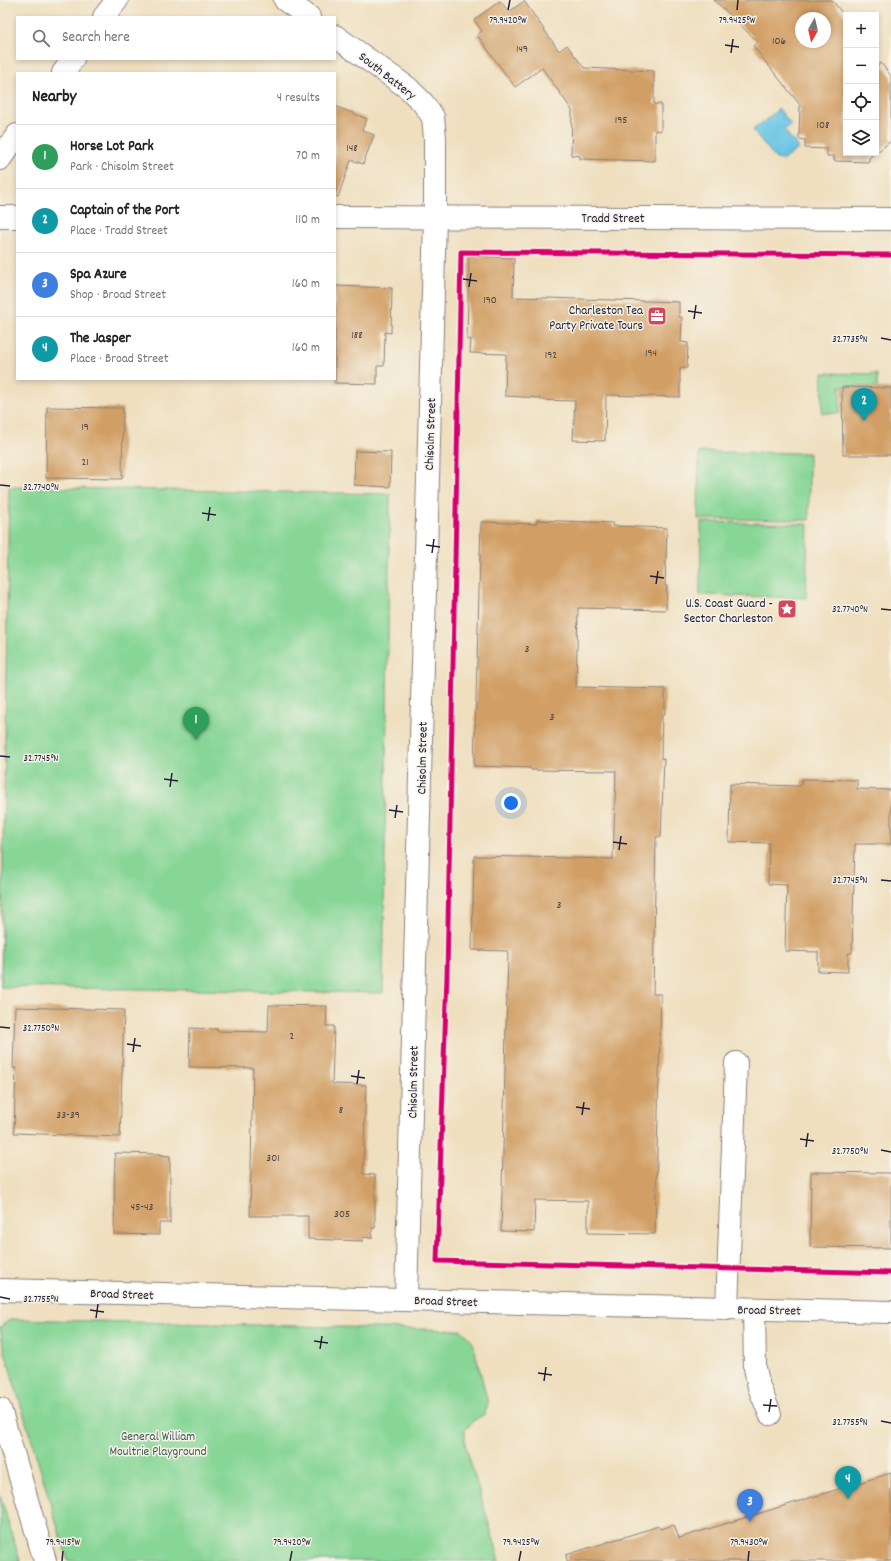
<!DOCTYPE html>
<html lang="en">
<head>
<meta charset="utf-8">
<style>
	:root { --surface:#fff; --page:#f2f2f2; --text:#222; --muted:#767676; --line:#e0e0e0; --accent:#0f766e }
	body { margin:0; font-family:Dekko,sans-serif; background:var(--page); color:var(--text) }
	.controls { position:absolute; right:12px; top:12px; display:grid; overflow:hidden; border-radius:0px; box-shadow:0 2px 6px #0003 }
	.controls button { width:36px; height:36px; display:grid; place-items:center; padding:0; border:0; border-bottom:1px solid var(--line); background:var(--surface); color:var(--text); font:20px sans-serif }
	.compass { position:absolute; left:795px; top:12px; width:36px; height:36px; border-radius:50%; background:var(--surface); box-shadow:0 2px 6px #0003; rotate:188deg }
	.you { position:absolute; left:511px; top:803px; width:14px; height:14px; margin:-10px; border:3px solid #fff; border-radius:50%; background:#1a73e8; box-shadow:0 0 0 6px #1a73e833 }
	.badge { display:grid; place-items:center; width:26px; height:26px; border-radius:50%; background:var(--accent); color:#fff; font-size:13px; font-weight:700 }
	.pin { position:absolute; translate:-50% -33px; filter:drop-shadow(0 1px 2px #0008) }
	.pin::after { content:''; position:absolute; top:21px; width:14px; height:12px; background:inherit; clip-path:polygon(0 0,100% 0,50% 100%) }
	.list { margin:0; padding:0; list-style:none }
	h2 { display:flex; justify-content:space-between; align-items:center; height:52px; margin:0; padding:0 16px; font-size:17px }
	h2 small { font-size:13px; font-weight:400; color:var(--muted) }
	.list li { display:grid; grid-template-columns:26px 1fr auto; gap:12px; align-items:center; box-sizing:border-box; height:64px; padding:0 16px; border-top:1px solid var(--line) }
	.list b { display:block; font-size:15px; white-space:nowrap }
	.list p { margin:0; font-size:13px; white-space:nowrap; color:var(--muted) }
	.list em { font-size:13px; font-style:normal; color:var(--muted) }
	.icon { flex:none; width:22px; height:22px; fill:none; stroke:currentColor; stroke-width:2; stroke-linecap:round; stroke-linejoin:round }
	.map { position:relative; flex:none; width:891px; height:1561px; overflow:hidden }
	.search { position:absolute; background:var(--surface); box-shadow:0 2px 6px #0003; left:16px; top:16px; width:320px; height:44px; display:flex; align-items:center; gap:10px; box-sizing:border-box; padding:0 14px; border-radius:0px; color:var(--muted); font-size:15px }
	.panel { position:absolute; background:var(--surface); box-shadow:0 2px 6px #0003; left:16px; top:72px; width:320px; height:308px; border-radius:0px }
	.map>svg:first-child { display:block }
	.green { fill:#87d696; stroke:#547c68 }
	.water { fill:#67c5e5; stroke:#447490 }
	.building { fill:#d19f65; fill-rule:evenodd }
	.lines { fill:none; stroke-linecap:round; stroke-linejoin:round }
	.minor-casing { stroke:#88807d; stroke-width:24 }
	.major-casing { stroke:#88807d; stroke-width:24 }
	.minor { stroke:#fff; stroke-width:22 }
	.major { stroke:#fff; stroke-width:22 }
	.cycleway-casing { stroke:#f7f3e8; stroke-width:8 }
	.cycleway { stroke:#d6006c; stroke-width:5 }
	.ticks { fill:none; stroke:#22223b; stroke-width:1.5 }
	.labels { text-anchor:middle; stroke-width:3; stroke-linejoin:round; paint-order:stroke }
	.number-label { font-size:11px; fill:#4e4146 }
	.street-label { font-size:13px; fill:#22223b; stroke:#f7f3e8 }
	.poi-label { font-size:13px; fill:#22223b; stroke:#f7f3e8; text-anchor:end }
	.park-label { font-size:13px; fill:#405856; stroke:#f7f3e8 }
	.ticks-label { font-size:10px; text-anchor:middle; fill:#22223b; stroke:#f7f3e8; stroke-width:3; stroke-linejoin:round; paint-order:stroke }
</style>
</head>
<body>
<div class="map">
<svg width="891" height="1561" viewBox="0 0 891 1561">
	<rect width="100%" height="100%" fill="#f7f3e8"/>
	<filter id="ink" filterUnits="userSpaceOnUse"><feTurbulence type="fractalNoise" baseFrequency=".025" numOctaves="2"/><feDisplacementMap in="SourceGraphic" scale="8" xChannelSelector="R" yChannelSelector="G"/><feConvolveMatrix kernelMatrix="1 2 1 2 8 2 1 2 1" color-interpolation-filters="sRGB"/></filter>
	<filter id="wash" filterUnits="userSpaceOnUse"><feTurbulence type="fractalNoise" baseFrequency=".012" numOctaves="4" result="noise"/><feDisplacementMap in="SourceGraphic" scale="16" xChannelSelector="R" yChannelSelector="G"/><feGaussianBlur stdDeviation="0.9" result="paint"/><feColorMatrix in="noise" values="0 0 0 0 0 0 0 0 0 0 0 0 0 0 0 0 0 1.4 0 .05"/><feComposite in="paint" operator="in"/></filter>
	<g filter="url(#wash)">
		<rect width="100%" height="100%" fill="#efdfbf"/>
		<g class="green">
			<polygon points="823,373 877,374 877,387 840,386 840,413 822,413"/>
			<polygon points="699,452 809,453 809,520 698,519"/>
			<polygon points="9,487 390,494 383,993 1,987"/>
			<polygon points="701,522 808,524 806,598 700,595"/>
			<polygon points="11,1319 461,1330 468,1336 473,1343 488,1403 485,1414 473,1421 465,1430 465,1444 500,1561 68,1561 3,1346 0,1327"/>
			<polygon points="0,1495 20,1561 0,1561"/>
		</g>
		<polygon class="water" points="779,109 791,125 784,130 799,148 783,160 776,159 753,130"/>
		<g id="blocks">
			<g class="building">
				<path d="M714 0H832L846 18V153H875L869 158V162L834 161V156H827V149L805 148V140L799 139 800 105 753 46 758 42ZM801 18H825V42H801Z"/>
				<polygon points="500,1 509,12 524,1 559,51 567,45 584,68 654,71 654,104 661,104 661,131 655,130 655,161 580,159 580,156 571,155 572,110 542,68 515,87 477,35 482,31 474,20"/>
				<polygon points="881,63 891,76 891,141 876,153 876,67"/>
				<polygon points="335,106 367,119 362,130 374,135 363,164 351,160 338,197 335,196"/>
				<polygon points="469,256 514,258 513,297 679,302 679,317 682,317 681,342 688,343 687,368 680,368 680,397 606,395 605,441 573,440 575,401 540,400 540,398 505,396 506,354 470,353 471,339 467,340"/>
				<polygon points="335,286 392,288 391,333 385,332 384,366 377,366 377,384 335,383"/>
				<polygon points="842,387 891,388 891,455 843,455"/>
				<polygon points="47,407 123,408 122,479 46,478"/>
				<polygon points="355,451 391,452 390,487 354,485"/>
				<polygon points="537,520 613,523 612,526 667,528 665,586 667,586 666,610 578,608 576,687 665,689 665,714 662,714 661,758 664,759 661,837 656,837 653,994 661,994 655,1234 588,1233 588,1201 535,1200 534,1232 501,1231 508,951 472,950 474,856 613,859 616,771 531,770 531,768 474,766 481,522 536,524"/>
				<polygon points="802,779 857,780 857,789 891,790 891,844 855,844 852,953 848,953 848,972 818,971 818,952 785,951 787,885 768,884 769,843 729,842 730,784 801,786"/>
				<polygon points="269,1005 327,1006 326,1026 334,1026 332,1084 366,1085 363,1174 375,1175 375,1228 372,1228 372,1238 363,1237 363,1241 308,1239 308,1216 250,1216 253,1068 189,1067 190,1028 217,1029 217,1031 268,1032"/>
				<polygon points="15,1007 124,1010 120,1137 14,1133 16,1068 13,1068"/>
				<polygon points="115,1153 161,1154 161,1155 170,1156 170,1223 159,1223 159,1235 114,1234"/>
				<polygon points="811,1172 891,1173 891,1248 810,1247"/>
				<polygon points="891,1473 891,1561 567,1561 566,1555 659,1526 660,1529 674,1525 679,1538"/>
			</g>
		</g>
	</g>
	<g filter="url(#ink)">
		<use href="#blocks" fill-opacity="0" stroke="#88807d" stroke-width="1"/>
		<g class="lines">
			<g class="minor-casing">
				<g id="minor">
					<polyline points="285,0 309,17"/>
					<polyline points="104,17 117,0"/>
					<polyline points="335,36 408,88 423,103 433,117 435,138 435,217 406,1299"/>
					<polyline points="63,73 73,59"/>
					<polyline points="0,159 17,135"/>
					<polyline points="0,217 17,217"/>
					<polyline points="335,217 891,219"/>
					<polyline points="727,1309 736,1063"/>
					<polyline points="754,1309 755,1368 759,1387 770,1414"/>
					<polyline points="0,1409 45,1561"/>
				</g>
			</g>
			<g class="major-casing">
				<polyline id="major" points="0,1290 891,1312"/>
			</g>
			<use href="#minor" class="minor"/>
			<use href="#major" class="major"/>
			<g class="cycleway-casing">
				<polyline id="cycleway" points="891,255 461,252 447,975 437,1261 891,1273"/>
			</g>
			<use href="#cycleway" class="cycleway"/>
		</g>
	</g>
	<path class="ticks" d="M508 10 510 0M737 10 738 0M725 45 739 47M731 53 733 39M463 279 477 281M469 287 471 273M688 311 702 313M694 319 696 305M881 338 891 340M0 485 10 486M202 513 216 515M208 521 210 507M426 545 440 547M432 553 434 539M650 576 664 578M656 584 658 571M881 609 891 610M0 756 10 757M164 779 178 781M170 787 172 773M389 810 403 812M395 818 397 805M613 842 627 844M619 850 621 836M881 880 891 881M0 1027 10 1028M127 1044 141 1046M133 1052 135 1038M351 1076 365 1078M357 1084 359 1070M576 1107 590 1109M582 1115 584 1102M800 1139 814 1141M806 1147 808 1133M881 1150 891 1152M0 1297 10 1299M90 1310 104 1312M96 1318 98 1304M314 1341 328 1343M320 1349 322 1336M538 1373 552 1375M544 1381 546 1367M763 1405 777 1406M769 1412 771 1399M881 1421 891 1423M62 1561 63 1551M290 1561 292 1551M519 1561 521 1551M748 1561 749 1551"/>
	<defs>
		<g id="office-square" transform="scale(1)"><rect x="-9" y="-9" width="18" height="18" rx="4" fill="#d1495b" stroke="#f7f3e8"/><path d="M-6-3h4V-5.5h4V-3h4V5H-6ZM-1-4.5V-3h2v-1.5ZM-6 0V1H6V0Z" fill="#fff"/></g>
		<g id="sight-square" transform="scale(1)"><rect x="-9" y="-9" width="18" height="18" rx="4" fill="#d1495b" stroke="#f7f3e8"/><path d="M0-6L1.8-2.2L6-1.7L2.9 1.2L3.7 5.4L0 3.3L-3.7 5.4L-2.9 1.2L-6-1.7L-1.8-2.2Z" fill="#fff"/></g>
	</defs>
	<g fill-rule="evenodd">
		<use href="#office-square" x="657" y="316"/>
		<use href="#sight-square" x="787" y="609"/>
	</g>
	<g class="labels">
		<g class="number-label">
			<text x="779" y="44">106</text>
			<text x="522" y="52">149</text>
			<text x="621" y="123">195</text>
			<text x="823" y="128">108</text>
			<text x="352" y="151">148</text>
			<text x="490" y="303">190</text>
			<text x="357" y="338">188</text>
			<text x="651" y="356">194</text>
			<text x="551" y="358">192</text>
			<text x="85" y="430">19</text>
			<text x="85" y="465">21</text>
			<text x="527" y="652">3</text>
			<text x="552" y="720">3</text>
			<text x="559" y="908">3</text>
			<text x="292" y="1039">2</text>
			<text x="341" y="1113">8</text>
			<text x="68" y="1118">33-39</text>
			<text x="273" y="1161">301</text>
			<text x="142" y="1210">45-43</text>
			<text x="342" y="1217">305</text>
		</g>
		<g class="street-label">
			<text transform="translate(388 75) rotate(38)" y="5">South Battery</text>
			<text x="613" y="222">Tradd Street</text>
			<text transform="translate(429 434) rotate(-88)" y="5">Chisolm Street</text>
			<text transform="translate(421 758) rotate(-89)" y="5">Chisolm Street</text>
			<text transform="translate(412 1082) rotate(-89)" y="5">Chisolm Street</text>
			<text transform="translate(122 1293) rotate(2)" y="5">Broad Street</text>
			<text transform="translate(446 1300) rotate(2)" y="5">Broad Street</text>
			<text transform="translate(769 1309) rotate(1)" y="5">Broad Street</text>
		</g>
		<g class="poi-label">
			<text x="643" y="314">Charleston Tea<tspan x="643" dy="15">Party Private Tours</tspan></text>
			<text x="773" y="607">U.S. Coast Guard -<tspan x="773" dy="15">Sector Charleston</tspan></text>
		</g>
		<g class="park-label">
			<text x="158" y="1440">General William<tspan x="158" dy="15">Moultrie Playground</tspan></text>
		</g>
	</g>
	<g class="ticks-label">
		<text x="508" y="23">79.9420°W</text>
		<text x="737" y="23">79.9425°W</text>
		<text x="850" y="342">32.7735°N</text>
		<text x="41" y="490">32.7740°N</text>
		<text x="850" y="612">32.7740°N</text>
		<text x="41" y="761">32.7745°N</text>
		<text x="850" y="883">32.7745°N</text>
		<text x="41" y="1031">32.7750°N</text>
		<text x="850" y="1154">32.7750°N</text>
		<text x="41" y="1302">32.7755°N</text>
		<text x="850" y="1425">32.7755°N</text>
		<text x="63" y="1545">79.9415°W</text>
		<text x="292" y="1545">79.9420°W</text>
		<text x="521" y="1545">79.9425°W</text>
		<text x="749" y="1545">79.9430°W</text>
	</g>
</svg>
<div class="controls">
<button>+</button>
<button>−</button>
<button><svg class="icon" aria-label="locate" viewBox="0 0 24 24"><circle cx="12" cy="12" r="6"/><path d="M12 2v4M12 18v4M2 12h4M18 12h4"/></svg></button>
<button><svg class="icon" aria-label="layers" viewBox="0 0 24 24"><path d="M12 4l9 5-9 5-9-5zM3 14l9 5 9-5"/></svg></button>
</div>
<svg class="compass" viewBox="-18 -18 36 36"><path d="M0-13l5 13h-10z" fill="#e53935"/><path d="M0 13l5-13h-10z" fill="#767676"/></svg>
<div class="you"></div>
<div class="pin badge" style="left:196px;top:740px;background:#2e9e5b">1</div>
<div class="pin badge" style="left:864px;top:421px;background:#0f9aa8">2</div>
<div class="pin badge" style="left:750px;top:1522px;background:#3f7fe0">3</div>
<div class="pin badge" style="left:848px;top:1499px;background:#0f9aa8">4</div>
<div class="search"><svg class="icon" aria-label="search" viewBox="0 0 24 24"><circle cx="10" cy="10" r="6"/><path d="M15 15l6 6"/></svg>Search here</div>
<section class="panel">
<h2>Nearby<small>4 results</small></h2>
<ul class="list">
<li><span class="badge" style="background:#2e9e5b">1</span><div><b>Horse Lot Park</b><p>Park · Chisolm Street</p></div><em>70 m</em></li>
<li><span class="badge" style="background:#0f9aa8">2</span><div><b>Captain of the Port</b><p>Place · Tradd Street</p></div><em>110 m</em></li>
<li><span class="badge" style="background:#3f7fe0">3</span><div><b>Spa Azure</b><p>Shop · Broad Street</p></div><em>160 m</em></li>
<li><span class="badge" style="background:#0f9aa8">4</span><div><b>The Jasper</b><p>Place · Broad Street</p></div><em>160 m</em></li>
</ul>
</section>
</div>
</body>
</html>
